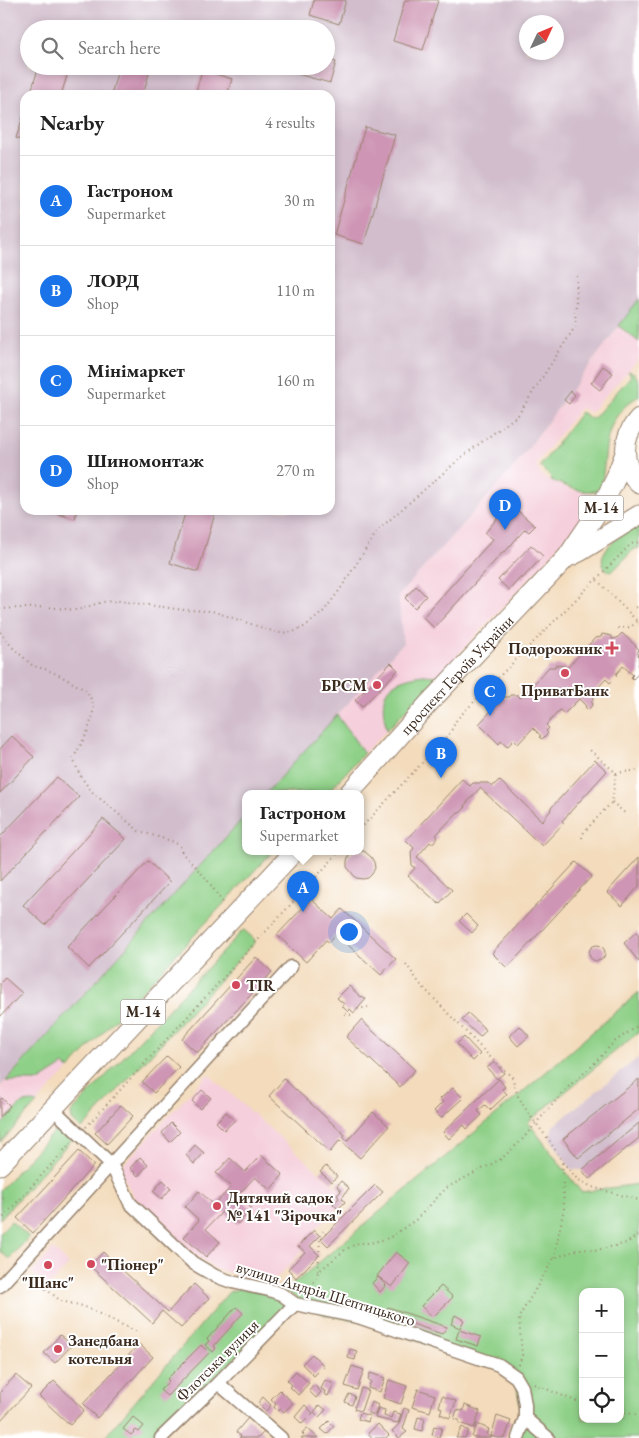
<!DOCTYPE html>
<html lang="en">
<head>
<meta charset="utf-8">
<style>
	:root { --surface:#fff; --page:#f6f6f6; --text:#222; --muted:#767676; --line:#e0e0e0; --accent:#1a73e8 }
	body { margin:0; font-family:"EB Garamond",serif; background:var(--page); color:var(--text) }
	.controls { position:absolute; right:15px; bottom:15px; display:grid; overflow:hidden; border-radius:10px; box-shadow:0 2px 8px #0003 }
	.controls button { width:45px; height:45px; display:grid; place-items:center; padding:0; border:0; border-bottom:1px solid var(--line); background:var(--surface); color:var(--text); font:25px sans-serif }
	.compass { position:absolute; left:519px; top:15px; width:45px; height:45px; border-radius:50%; background:var(--surface); box-shadow:0 2px 8px #0003; rotate:46deg }
	.you { position:absolute; left:348px; top:931px; width:18px; height:18px; margin:-12px; border:4px solid #fff; border-radius:50%; background:#1a73e8; box-shadow:0 0 0 8px #1a73e833 }
	.badge { display:grid; place-items:center; width:32px; height:32px; border-radius:50%; background:var(--accent); color:#fff; font-size:16px; font-weight:700 }
	.pin { position:absolute; translate:-50% -41px; filter:drop-shadow(0 1px 2px #0008) }
	.pin::after { content:''; position:absolute; top:26px; width:18px; height:15px; background:inherit; clip-path:polygon(0 0,100% 0,50% 100%) }
	.popup { position:absolute; left:242px; top:790px; width:122px; height:65px; box-sizing:border-box; display:grid; place-content:center; border-radius:10px; background:var(--surface); filter:drop-shadow(0 1px 4px #0005); font-size:16px; white-space:nowrap; color:var(--muted) }
	.popup b { font-size:19px; color:var(--text) }
	.popup::after { content:''; position:absolute; left:50%; top:100%; margin-left:-10px; border:10px solid transparent; border-top-color:var(--surface) }
	.list { margin:0; padding:0; list-style:none }
	h2 { display:flex; justify-content:space-between; align-items:center; height:65px; margin:0; padding:0 20px; font-size:21px }
	h2 small { font-size:16px; font-weight:400; color:var(--muted) }
	.list li { display:grid; grid-template-columns:32px 1fr auto; gap:15px; align-items:center; box-sizing:border-box; height:90px; padding:0 20px; border-top:1px solid var(--line) }
	.list b { display:block; font-size:19px; white-space:nowrap }
	.list p { margin:0; font-size:16px; white-space:nowrap; color:var(--muted) }
	.list em { font-size:16px; font-style:normal; color:var(--muted) }
	.icon { flex:none; width:28px; height:28px; fill:none; stroke:currentColor; stroke-width:2; stroke-linecap:round; stroke-linejoin:round }
	.map { position:relative; flex:none; width:639px; height:1438px; overflow:hidden }
	.search { position:absolute; background:var(--surface); box-shadow:0 2px 8px #0003; left:20px; top:20px; width:315px; height:55px; display:flex; align-items:center; gap:12px; box-sizing:border-box; padding:0 18px; border-radius:28px; color:var(--muted); font-size:19px }
	.panel { position:absolute; background:var(--surface); box-shadow:0 2px 8px #0003; left:20px; top:90px; width:315px; height:425px; border-radius:15px }
	.map>svg:first-child { display:block }
	.built { fill:#f5cfdb }
	.industrial { fill:#d1bdcc; fill-rule:evenodd }
	.green { fill:#8fd088; stroke:#657d53; fill-rule:evenodd }
	.building { fill:#ce95b4 }
	.lines { fill:none; stroke-linecap:round; stroke-linejoin:round }
	.minor-casing { stroke:#97826d; stroke-width:15 }
	.highway-casing { stroke:#97826d; stroke-width:21 }
	.path { stroke:#97826d; stroke-width:2; stroke-dasharray:1 4; stroke-linecap:butt }
	.minor { stroke:#fff; stroke-width:12 }
	.highway { stroke:#fff; stroke-width:19 }
	.poi-dot { fill:#d1495b; stroke:#fff; stroke-width:2 }
	.labels { text-anchor:middle; stroke-width:4; stroke-linejoin:round; paint-order:stroke }
	.shield { fill:#fff; stroke:#766a62; stroke-width:1 }
	.shield-label { font-size:15px; font-weight:bold; fill:#3b2a1e }
	.poi-label { font-size:16px; font-weight:bold; fill:#3b2a1e; stroke:#fff; text-anchor:start }
	.street-label { font-size:16px; fill:#3b2a1e; stroke:#fff }
</style>
</head>
<body>
<div class="map">
<svg width="639" height="1438" viewBox="0 0 639 1438">
	<rect width="100%" height="100%" fill="#fff"/>
	<filter id="ink" filterUnits="userSpaceOnUse"><feTurbulence type="fractalNoise" baseFrequency=".02" numOctaves="2"/><feDisplacementMap in="SourceGraphic" scale="10" xChannelSelector="R" yChannelSelector="G"/><feConvolveMatrix kernelMatrix="1 2 1 2 8 2 1 2 1" color-interpolation-filters="sRGB"/></filter>
	<filter id="wash" filterUnits="userSpaceOnUse"><feTurbulence type="fractalNoise" baseFrequency=".0096" numOctaves="4" result="noise"/><feDisplacementMap in="SourceGraphic" scale="20" xChannelSelector="R" yChannelSelector="G"/><feGaussianBlur stdDeviation="1.12" result="paint"/><feColorMatrix in="noise" values="0 0 0 0 0 0 0 0 0 0 0 0 0 0 0 0 0 1.4 0 .05"/><feComposite in="paint" operator="in"/></filter>
	<g filter="url(#wash)">
		<rect width="100%" height="100%" fill="#f3dbbc"/>
		<g class="built">
			<polygon points="619,326 639,342 639,359 590,413 582,408 579,409 538,462 537,467 539,472 546,479 572,490 591,493 593,503 579,523 538,570 387,730 364,753 337,715 403,643 397,596 515,466"/>
			<polygon points="64,1065 69,1069 0,1142 0,1087 6,1081 39,1081"/>
			<polygon points="208,1074 345,1195 344,1196 347,1200 298,1245 303,1250 277,1278 262,1280 247,1278 216,1269 173,1240 135,1199 119,1169"/>
			<polygon points="53,1249 69,1264 48,1288 32,1273"/>
		</g>
		<g class="industrial">
			<path d="M0 0H639V299L515 466 398 596 403 643 266 793H246L245 816 0 1087ZM526 22H556V52H526ZM29 29H326V66H29ZM25 95H330V510H25Z"/>
			<polygon points="639,1057 639,1138 589,1179 582,1170 571,1169 550,1138 553,1126"/>
		</g>
		<g class="green">
			<polygon points="639,299 639,342 619,326"/>
			<path d="M628 371 634 373 639 381V396C601 418 608 450 601 487L597 491C581 493 568 487 553 481L551 480 552 478 541 467V465L581 412 590 418H594L631 376Z"/>
			<path d="M639 525V548L634 549 612 572 608 571C606 569 604 567 603 565 597 547 627 532 639 525Z"/>
			<path d="M423 675 439 676 387 730C378 694 384 681 423 675Z"/>
			<polygon points="337,715 364,753 327,793 266,793"/>
			<polygon points="245,816 246,851 273,851 69,1069 64,1065 39,1081 6,1081"/>
			<polygon points="244,930 255,940 255,942 82,1129 72,1120 71,1113 242,931"/>
			<path d="M639 992V1032L528 1122 581 1192 639 1184V1438H514L521 1410 517 1388 509 1376 499 1369 360 1321 325 1315 282 1289 286 1290 518 1096ZM583 1292H620V1419H583Z"/>
			<polygon points="33,1102 37,1103 1,1142 0,1126 22,1103"/>
			<polygon points="58,1127 63,1129 73,1138 0,1219 0,1190"/>
			<polygon points="11,1221 29,1237 9,1259 0,1251 0,1233"/>
			<path d="M240 1288C254 1291 277 1292 284 1306L282 1310 242 1353 155 1438H104L229 1292Z"/>
		</g>
		<g id="blocks">
			<g class="building">
				<polygon points="314,0 346,0 339,24 310,15"/>
				<polygon points="405,0 438,0 423,50 393,41"/>
				<polygon points="326,59 336,62 330,83 272,67 326,66"/>
				<polygon points="39,66 70,66 61,95 30,95"/>
				<polygon points="119,66 151,66 143,95 111,95"/>
				<polygon points="202,70 232,79 227,95 195,95"/>
				<polygon points="25,111 25,141 16,138"/>
				<polygon points="365,127 395,135 364,244 334,235"/>
				<polygon points="603,366 613,373 600,390 591,383"/>
				<polygon points="571,391 575,395 569,404 564,400"/>
				<polygon points="47,510 77,510 75,519"/>
				<polygon points="186,510 216,510 198,572 170,563"/>
				<polygon points="517,510 535,526 529,532 525,529 505,552 504,551 434,628 423,617 493,539 485,533 499,516 507,522"/>
				<polygon points="531,545 543,556 522,579 521,577 509,590 498,580"/>
				<polygon points="416,586 426,596 415,608 405,598"/>
				<polygon points="622,633 639,649 638,652 639,663 638,665 639,666 639,673 633,679 631,677 633,675 623,666 616,674 617,676 610,683 606,679 591,695 594,698 591,701 593,704 588,710 585,707 586,706 579,699 564,714 560,710 546,725 549,728 546,731 548,733 542,739 539,737 541,736 533,728 518,744 514,740 507,747 501,741 499,744 479,724 504,697 510,697 510,695 519,695 520,698 522,697 549,667 555,667 555,665 565,666 566,669 596,637 597,638 601,637 602,634 612,636 612,639 617,638"/>
				<polygon points="391,663 398,670 362,707 355,700"/>
				<polygon points="12,736 34,757 0,793 0,749"/>
				<polygon points="595,760 607,771 562,821 564,823 542,846 480,788 464,806 466,807 460,813 458,812 436,835 438,837 432,844 430,842 417,857 452,890 439,904 408,876 415,868 412,865 411,852 414,848 406,840 462,779 470,786 473,783 488,783 492,787 499,780 542,821 551,810 550,809"/>
				<polygon points="57,777 79,797 0,881 0,837"/>
				<polygon points="103,819 126,839 45,925 23,905"/>
				<polygon points="356,851 364,851 371,857 374,862 375,868 372,874 368,878 363,879 356,878 347,867 347,861 349,855"/>
				<polygon points="639,857 639,886 622,906 607,892"/>
				<polygon points="148,861 170,882 89,968 67,947"/>
				<polygon points="576,862 592,876 507,968 492,953"/>
				<polygon points="311,899 333,919 342,909 396,959 381,975 336,934 329,942 326,940 306,962 277,935"/>
				<polygon points="466,914 478,926 472,933 459,921"/>
				<polygon points="636,932 639,936 639,962 624,943"/>
				<circle cx="597" cy="953" r="8"/>
				<polygon points="256,957 272,972 197,1053 182,1039"/>
				<polygon points="5,978 22,993 0,1017 0,983"/>
				<polygon points="349,986 361,997 362,996 366,999 354,1013 350,1009 348,1012 342,1006 344,1004 337,998"/>
				<polygon points="468,1013 486,1030 480,1037 462,1020"/>
				<polygon points="361,1020 415,1070 400,1087 346,1037"/>
				<polygon points="520,1026 529,1036 518,1046 509,1036"/>
				<polygon points="464,1037 480,1054 473,1061 457,1044"/>
				<polygon points="167,1056 179,1067 154,1093 142,1082"/>
				<polygon points="494,1062 504,1073 497,1079 487,1068"/>
				<polygon points="284,1079 345,1135 343,1137 347,1141 373,1112 389,1126 360,1158 340,1140 330,1152 269,1096"/>
				<polygon points="499,1079 505,1087 502,1089 507,1094 490,1110 485,1105 478,1111 482,1115 467,1129 464,1125 449,1139 443,1132"/>
				<polygon points="639,1079 639,1109 578,1158 563,1139"/>
				<polygon points="453,1088 463,1098 441,1118 434,1111 443,1102 440,1099"/>
				<polygon points="202,1090 211,1098 200,1109 192,1101"/>
				<polygon points="2,1098 10,1106 0,1117 0,1100"/>
				<polygon points="121,1105 133,1116 107,1144 95,1133"/>
				<polygon points="226,1112 235,1120 224,1130 216,1122"/>
				<polygon points="171,1123 180,1132 170,1142 162,1133"/>
				<polygon points="639,1123 639,1138 589,1179 582,1170"/>
				<polygon points="195,1145 204,1153 194,1164 186,1155"/>
				<polygon points="79,1151 94,1165 33,1233 17,1218"/>
				<polygon points="261,1155 283,1175 270,1190 255,1177 238,1195 252,1209 238,1224 223,1211 206,1229 220,1242 206,1257 184,1237 199,1220 185,1207 199,1191 214,1205 231,1187 216,1173 230,1158 245,1172"/>
				<polygon points="140,1157 148,1165 138,1176 130,1168"/>
				<polygon points="326,1166 337,1176 332,1182 320,1172"/>
				<polygon points="163,1180 171,1188 162,1199 153,1191"/>
				<polygon points="341,1181 349,1188 342,1198 345,1202 338,1209 333,1204 339,1198 337,1195 341,1191 337,1186"/>
				<polygon points="375,1185 383,1192 328,1246 321,1239"/>
				<polygon points="314,1230 320,1236 310,1246 319,1255 296,1278 288,1269 305,1252 298,1246"/>
				<polygon points="103,1252 168,1312 194,1284 209,1298 181,1328 162,1311 152,1323 90,1266"/>
				<polygon points="396,1252 410,1263 392,1287 377,1276"/>
				<polygon points="378,1277 386,1285 380,1292 372,1283"/>
				<polygon points="441,1286 453,1297 433,1317 421,1306"/>
				<polygon points="236,1307 243,1313 214,1346 216,1348 213,1352 205,1345 209,1341 207,1339"/>
				<polygon points="388,1307 447,1327 442,1334 386,1315"/>
				<polygon points="455,1315 464,1320 460,1328 451,1324"/>
				<polygon points="459,1330 481,1337 478,1346 456,1339"/>
				<polygon points="60,1335 72,1345 55,1363 44,1353"/>
				<polygon points="139,1344 153,1357 97,1418 83,1404"/>
				<polygon points="201,1345 209,1353 167,1396 160,1390 169,1381 167,1379"/>
				<polygon points="350,1349 357,1351 355,1360 348,1358"/>
				<polygon points="312,1354 324,1366 314,1376 302,1364"/>
				<polygon points="352,1366 364,1370 357,1390 345,1386"/>
				<polygon points="296,1371 309,1383 298,1395 290,1387 292,1385 287,1380"/>
				<polygon points="370,1373 385,1378 380,1392 368,1388 371,1381 368,1380"/>
				<polygon points="16,1375 31,1388 0,1421 0,1392"/>
				<polygon points="325,1380 334,1384 328,1396 324,1394 325,1391 321,1389"/>
				<polygon points="389,1380 407,1386 401,1404 383,1398"/>
				<polygon points="54,1381 84,1410 70,1425 39,1396"/>
				<polygon points="314,1385 321,1392 316,1398 309,1391"/>
				<polygon points="361,1388 368,1390 361,1411 354,1409"/>
				<polygon points="418,1389 435,1395 430,1412 412,1407"/>
				<polygon points="280,1390 293,1403 284,1412 281,1409 278,1411 274,1407 276,1404 271,1399"/>
				<polygon points="349,1394 355,1396 352,1405 345,1402"/>
				<polygon points="442,1396 456,1401 450,1418 440,1414 442,1408 439,1407"/>
				<polygon points="263,1397 271,1405 266,1411 258,1403"/>
				<polygon points="372,1402 378,1405 375,1415 368,1413"/>
				<polygon points="305,1405 313,1413 302,1424 295,1417"/>
				<polygon points="320,1405 326,1410 319,1417 314,1412"/>
				<polygon points="465,1405 480,1411 474,1428 459,1423 459,1420 454,1419 457,1410 463,1411"/>
				<polygon points="378,1408 385,1410 384,1416 391,1418 393,1412 401,1414 398,1423 375,1418"/>
				<polygon points="404,1408 409,1410 403,1429 407,1432 399,1438 392,1431 399,1424"/>
				<polygon points="360,1413 370,1416 368,1422 358,1419"/>
				<polygon points="497,1416 511,1421 505,1438 497,1438 491,1436"/>
				<polygon points="133,1417 144,1426 139,1432 136,1430 131,1435 123,1429"/>
				<polygon points="418,1417 425,1419 422,1431 415,1429"/>
				<polygon points="248,1418 264,1432 258,1438 239,1438 241,1436 236,1432"/>
				<polygon points="329,1421 334,1426 327,1434 321,1429"/>
				<polygon points="378,1424 389,1435 386,1438 372,1438 368,1433"/>
				<polygon points="477,1424 489,1429 487,1435 492,1437 491,1438 475,1438 472,1437"/>
				<polygon points="434,1426 442,1428 439,1437 432,1435"/>
				<polygon points="462,1427 469,1431 465,1438 456,1438"/>
				<polygon points="307,1428 318,1438 301,1438 304,1435 302,1433"/>
			</g>
		</g>
	</g>
	<g filter="url(#ink)">
		<use href="#blocks" fill-opacity="0" stroke="#97826d" stroke-width="1"/>
		<g class="lines">
			<g class="minor-casing">
				<g id="minor">
					<polyline points="53,1109 111,1164 130,1203 193,1263 215,1276 232,1282 269,1290 281,1294 295,1304 358,1317 499,1365 516,1377 522,1387 525,1405 525,1418 518,1438"/>
					<polyline points="0,1286 291,967"/>
					<polyline points="218,1383 281,1438"/>
					<polyline points="525,1418 548,1438"/>
					<polyline points="161,1438 218,1383 295,1304"/>
				</g>
			</g>
			<g class="highway-casing">
				<g id="highway">
					<path d="M639 418C621 438 621 464 639 484"/>
					<polyline points="571,556 581,551 639,515"/>
					<path id="s1" d="M349 793 428 704 567 557 601 507 614 482 625 453"/>
					<polyline points="0,1165 295,851"/>
				</g>
			</g>
			<g class="path">
				<polyline points="597,580 639,623"/>
				<polyline points="636,607 639,609"/>
				<polyline points="0,609 47,607 77,610 102,602 119,601 184,610 212,611 278,633 293,632 306,626 324,611 341,588 378,530 463,456 518,415 575,327 577,275"/>
				<polyline points="618,628 631,627 639,619"/>
				<polyline points="0,632 12,647 33,666 45,669 61,676 87,691 94,706 92,718 87,733 73,759 80,775 91,791 139,831 174,842 180,846 182,853 206,878 223,903"/>
				<polyline points="616,773 639,770"/>
				<polyline points="612,802 627,815"/>
				<polyline points="360,829 450,733 457,719 631,544 639,542"/>
				<polyline points="582,838 584,832 612,802 616,773 590,750"/>
				<polyline points="406,964 420,984 493,1060 512,1077 518,1096 528,1113 549,1140 562,1161 577,1179 592,1187 639,1200"/>
				<polyline points="345,1014 352,1015 358,1009 368,1007"/>
				<polyline points="86,1127 340,851"/>
				<polyline points="0,1221 71,1143"/>
				<polyline points="554,1258 564,1208 562,1161"/>
				<polyline points="318,1271 320,1240 323,1231"/>
				<polyline points="26,1273 61,1301 83,1306 137,1332"/>
				<polyline points="304,1294 316,1279 318,1272 346,1249 358,1243 370,1243 389,1238 417,1219 446,1188 501,1159 521,1141 536,1123 570,1085 591,1067 614,1042 639,1025"/>
				<polyline points="519,1365 522,1355 519,1317 554,1258 580,1249 597,1250 627,1243 639,1234"/>
				<polyline points="534,1384 583,1404"/>
				<polyline points="620,1412 639,1415"/>
			</g>
			<use href="#minor" class="minor"/>
			<use href="#highway" class="highway"/>
		</g>
	</g>
	<g class="poi-dot">
		<path d="M609.5 640.5h5v5h5v5h-5v5h-5v-5h-5v-5h5z"/>
		<circle cx="565" cy="673" r="5"/>
		<circle cx="377" cy="685" r="5"/>
		<circle cx="236" cy="985" r="5"/>
		<circle cx="217" cy="1206" r="5"/>
		<circle cx="91" cy="1264" r="5"/>
		<circle cx="48" cy="1265" r="5"/>
		<circle cx="58" cy="1349" r="5"/>
	</g>
	<g class="labels">
		<g class="shield">
			<rect x="578.5" y="495.5" width="45" height="25" rx="4"/>
			<rect x="120.5" y="999.5" width="45" height="25" rx="4"/>
		</g>
		<g class="shield-label">
			<text x="601" y="513">М-14</text>
			<text x="143" y="1017">М-14</text>
		</g>
		<g class="poi-label">
			<text x="602" y="654" text-anchor="end">Подорожник</text>
			<text x="367" y="691" text-anchor="end">БРСМ</text>
			<text x="565" y="696" text-anchor="middle">ПриватБанк</text>
			<text x="246" y="991">TIR</text>
			<text x="227" y="1203">Дитячий садок<tspan x="227" dy="18">№ 141 "Зірочка"</tspan></text>
			<text x="101" y="1270">"Піонер"</text>
			<text x="48" y="1288" text-anchor="middle">"Шанс"</text>
			<text x="68" y="1346">Занедбана<tspan x="68" dy="18">котельня</tspan></text>
		</g>
		<g class="street-label">
			<text dy="6" stroke="none"><textPath href="#s1" startOffset="160">проспект Героїв України</textPath></text>
			<text transform="translate(326 1293) rotate(17)" y="6">вулиця Андрія Шептицького</text>
			<text transform="translate(217 1360) rotate(-45)" y="6">Флотська вулиця</text>
		</g>
	</g>
</svg>
<div class="controls">
<button>+</button>
<button>−</button>
<button><svg class="icon" aria-label="locate" viewBox="0 0 24 24"><circle cx="12" cy="12" r="6"/><path d="M12 2v4M12 18v4M2 12h4M18 12h4"/></svg></button>
</div>
<svg class="compass" viewBox="-18 -18 36 36"><path d="M0-13l5 13h-10z" fill="#e53935"/><path d="M0 13l5-13h-10z" fill="#767676"/></svg>
<div class="you"></div>
<div class="pin badge" style="left:303px;top:912px">A</div>
<div class="popup"><b>Гастроном</b>Supermarket</div>
<div class="pin badge" style="left:441px;top:778px">B</div>
<div class="pin badge" style="left:490px;top:716px">C</div>
<div class="pin badge" style="left:505px;top:530px">D</div>
<div class="search"><svg class="icon" aria-label="search" viewBox="0 0 24 24"><circle cx="10" cy="10" r="6"/><path d="M15 15l6 6"/></svg>Search here</div>
<section class="panel">
<h2>Nearby<small>4 results</small></h2>
<ul class="list">
<li><span class="badge">A</span><div><b>Гастроном</b><p>Supermarket</p></div><em>30 m</em></li>
<li><span class="badge">B</span><div><b>ЛОРД</b><p>Shop</p></div><em>110 m</em></li>
<li><span class="badge">C</span><div><b>Мінімаркет</b><p>Supermarket</p></div><em>160 m</em></li>
<li><span class="badge">D</span><div><b>Шиномонтаж</b><p>Shop</p></div><em>270 m</em></li>
</ul>
</section>
</div>
</body>
</html>
